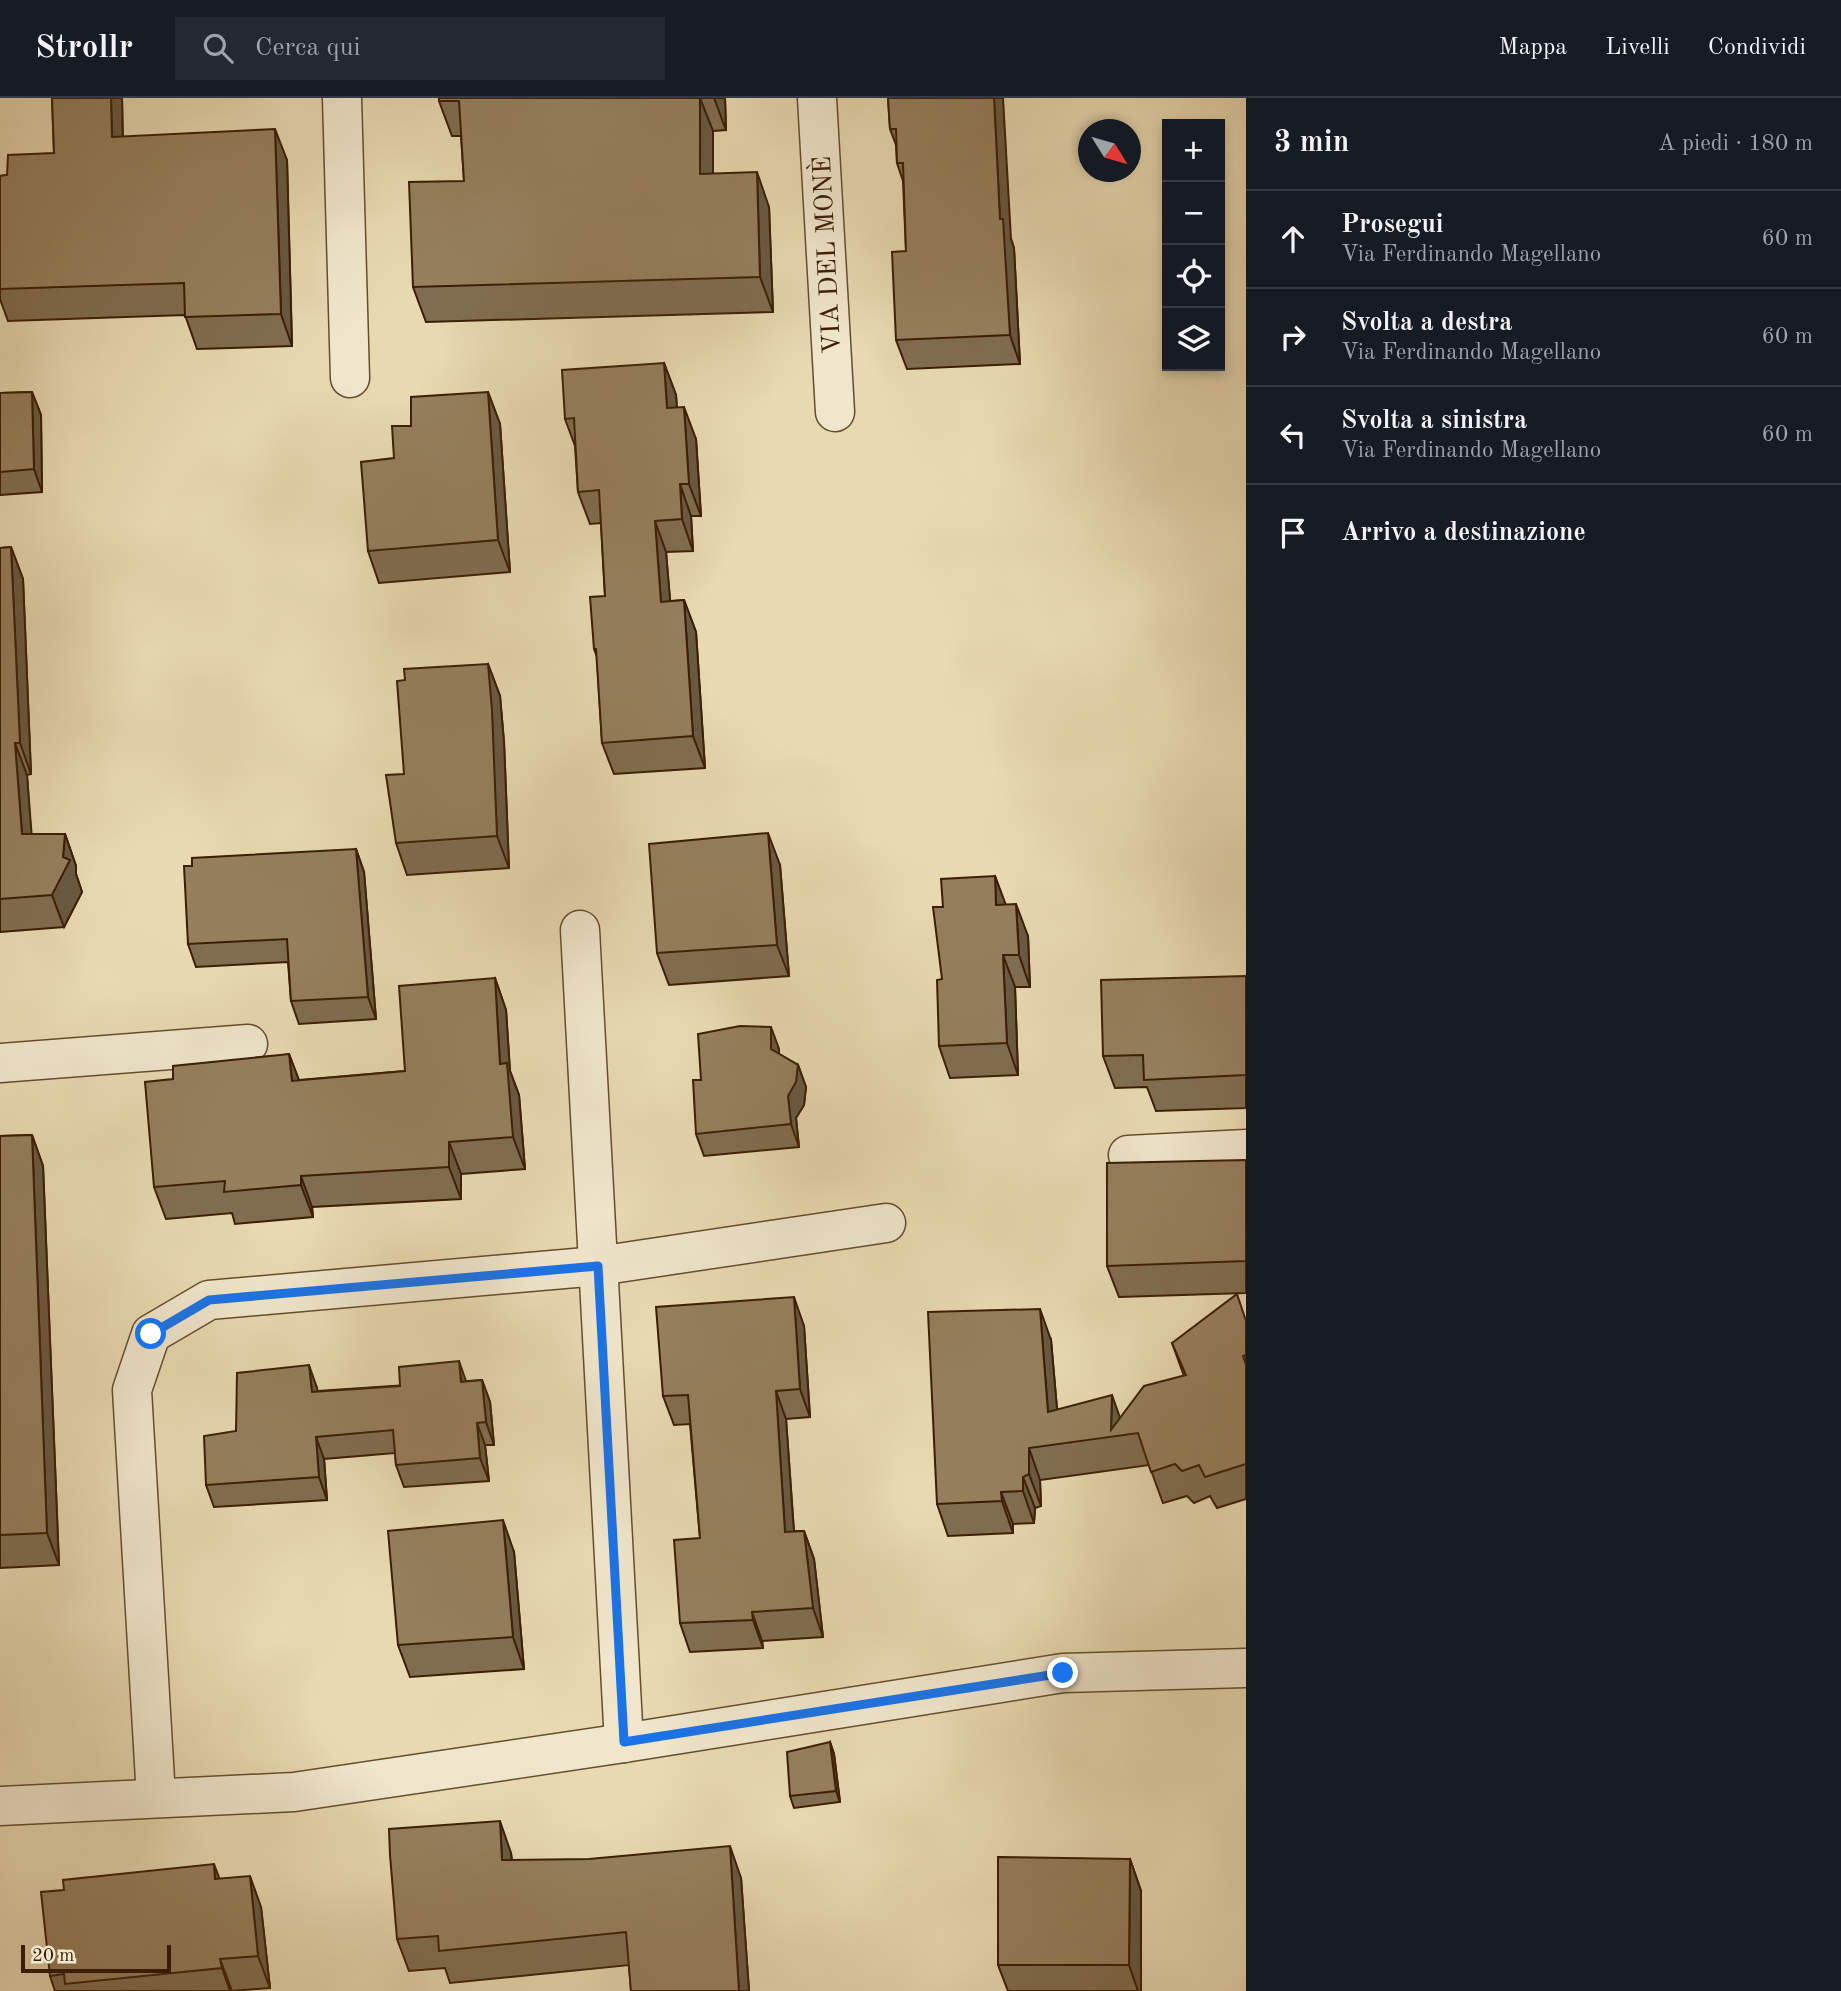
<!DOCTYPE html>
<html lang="it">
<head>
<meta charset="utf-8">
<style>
	:root { --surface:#171b24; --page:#242831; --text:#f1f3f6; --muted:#9ea1a6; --line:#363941 }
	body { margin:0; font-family:"Old Standard TT",serif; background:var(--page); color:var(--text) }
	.controls { position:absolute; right:21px; top:21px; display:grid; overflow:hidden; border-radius:0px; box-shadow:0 4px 10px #0003 }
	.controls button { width:63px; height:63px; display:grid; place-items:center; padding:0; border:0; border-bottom:2px solid var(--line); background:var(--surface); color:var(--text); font:35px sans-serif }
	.compass { position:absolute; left:1078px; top:21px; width:63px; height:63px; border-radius:50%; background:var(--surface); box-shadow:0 4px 10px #0003; rotate:127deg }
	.scale { position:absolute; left:21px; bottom:18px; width:150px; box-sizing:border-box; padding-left:7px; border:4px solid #3b1e03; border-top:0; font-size:19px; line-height:24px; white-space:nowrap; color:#3b1e03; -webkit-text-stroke:5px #f0e6cc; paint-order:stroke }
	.stop { position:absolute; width:21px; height:21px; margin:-16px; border:5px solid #1a73e8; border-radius:50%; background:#fff }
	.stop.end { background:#1a73e8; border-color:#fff; box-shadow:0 2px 7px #0008 }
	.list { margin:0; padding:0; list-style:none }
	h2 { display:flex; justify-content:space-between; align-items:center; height:91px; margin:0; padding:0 28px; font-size:30px }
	h2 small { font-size:23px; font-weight:400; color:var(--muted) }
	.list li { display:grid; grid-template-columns:46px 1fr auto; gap:21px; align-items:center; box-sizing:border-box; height:98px; padding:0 28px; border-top:2px solid var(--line) }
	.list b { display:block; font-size:26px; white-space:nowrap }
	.list p { margin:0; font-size:23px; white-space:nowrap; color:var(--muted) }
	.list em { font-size:23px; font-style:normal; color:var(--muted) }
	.icon { flex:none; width:38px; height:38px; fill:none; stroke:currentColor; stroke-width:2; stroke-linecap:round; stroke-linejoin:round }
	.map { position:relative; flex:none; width:1246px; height:1893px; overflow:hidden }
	header { display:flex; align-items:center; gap:42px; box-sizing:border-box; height:98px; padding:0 35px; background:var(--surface); border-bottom:2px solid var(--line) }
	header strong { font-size:33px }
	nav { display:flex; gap:38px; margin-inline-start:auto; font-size:24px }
	.search { width:490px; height:63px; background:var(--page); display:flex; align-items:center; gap:18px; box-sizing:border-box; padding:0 24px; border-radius:0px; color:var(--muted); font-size:26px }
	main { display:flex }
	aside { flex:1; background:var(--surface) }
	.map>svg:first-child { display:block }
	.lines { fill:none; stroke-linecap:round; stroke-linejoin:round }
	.minor-casing { stroke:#664d2e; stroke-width:41 }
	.minor { stroke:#f0e6cc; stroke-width:38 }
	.wall { fill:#806d50; stroke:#3b1e03; stroke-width:2 }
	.shaded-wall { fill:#685941; stroke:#3b1e03; stroke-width:2 }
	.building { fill:#957f5d; stroke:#3b1e03; stroke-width:2 }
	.route { stroke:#1a73e8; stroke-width:9 }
	.labels { text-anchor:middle; stroke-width:5; stroke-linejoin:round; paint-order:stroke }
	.street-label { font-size:26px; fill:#3b1e03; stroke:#f0e6cc }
</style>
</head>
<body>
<header>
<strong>Strollr</strong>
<div class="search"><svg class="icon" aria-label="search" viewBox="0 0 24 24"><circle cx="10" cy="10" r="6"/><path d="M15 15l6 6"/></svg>Cerca qui</div>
<nav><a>Mappa</a><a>Livelli</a><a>Condividi</a></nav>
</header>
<main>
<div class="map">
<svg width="1246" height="1893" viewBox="0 0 1246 1893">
	<rect width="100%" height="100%" fill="#e8d9b1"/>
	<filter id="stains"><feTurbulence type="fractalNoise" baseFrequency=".00286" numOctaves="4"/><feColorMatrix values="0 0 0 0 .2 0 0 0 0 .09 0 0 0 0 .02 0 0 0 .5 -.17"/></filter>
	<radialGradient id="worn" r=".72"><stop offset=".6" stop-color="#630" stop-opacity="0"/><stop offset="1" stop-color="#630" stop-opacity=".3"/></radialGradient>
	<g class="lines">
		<g class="minor-casing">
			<g id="minor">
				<polyline points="342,0 350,280"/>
				<polyline points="817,0 835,314"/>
				<polyline points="580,832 624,1645"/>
				<polyline points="0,965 248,946"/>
				<polyline points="1128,1057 1246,1051"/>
				<polyline points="156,1699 132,1292 151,1236 209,1202 598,1168 886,1125"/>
				<polyline points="0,1708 294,1694 624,1645 1063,1575 1246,1570"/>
			</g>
		</g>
		<use href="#minor" class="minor"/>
	</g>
	<g class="wall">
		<polygon points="52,0 122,0 123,39 287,62 292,248 197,251 185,217 8,223 0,201 0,78 7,77 54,55"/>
		<polygon points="439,0 725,0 726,32 713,33 713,75 769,109 773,214 426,224 413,189 464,83 461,38 452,38 439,3"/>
		<polygon points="888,0 1011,141 1014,150 1020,266 907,271 896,242 906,153 903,83 897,65 896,47 890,31"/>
		<polygon points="664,265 676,297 677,310 696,341 701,418 691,418 693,453 666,454 670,503 684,502 696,534 705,670 614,676 602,645 597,559 594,551 605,498 601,425 590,426 578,394 575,348 565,321"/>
		<polygon points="32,294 41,317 42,394 0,397 0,295"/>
		<polygon points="488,294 500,326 510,474 379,485 368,453 394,360 411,328"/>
		<polygon points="11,449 23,481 31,676 27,677 31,736 65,736 76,768 76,776 82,794 64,829 0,834 0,450"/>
		<polygon points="488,566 500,598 504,644 509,770 407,777 396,745 404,676"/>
		<polygon points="356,751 364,774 376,921 299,926 291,903 288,864 196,869 188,846"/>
		<polygon points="780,767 789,878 669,887 657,855"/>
		<polygon points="995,778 1005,806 1028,838 1030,889 1015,889 1018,977 950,980 939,948 942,881 943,809"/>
		<polygon points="1246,878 1246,1010 1156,1013 1147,989 1115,990 1103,958"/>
		<polygon points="495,880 506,912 510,973 519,997 525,1071 461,1076 461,1101 312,1109 313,1119 235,1126 232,1115 166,1121 154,1089 173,981 289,956 299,982 405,973"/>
		<polygon points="779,951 779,956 798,967 806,989 804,1007 796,1020 799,1049 704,1058 696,1036 701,982"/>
		<polygon points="32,1037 43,1068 59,1467 0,1470 0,1038"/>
		<polygon points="1246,1062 1246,1195 1119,1199 1107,1168"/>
		<polygon points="1246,1221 1246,1401 1217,1410 1210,1398 1194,1405 1187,1398 1163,1405 1149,1367 1040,1382 1041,1408 1035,1410 1034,1425 1013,1426 1013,1435 948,1438 937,1406 1051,1242 1057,1311 1120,1320 1184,1278 1172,1245"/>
		<polygon points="804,1228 810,1319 786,1321 794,1433 804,1433 814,1461 823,1539 762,1543 763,1550 690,1554 680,1525 700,1440 690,1326 674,1327 663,1298"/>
		<polygon points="482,1282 490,1304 494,1347 485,1347 489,1383 404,1389 396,1367 395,1355 324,1361 327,1402 214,1409 206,1387 236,1333 317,1290 317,1293"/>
		<polygon points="514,1454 524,1571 410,1579 398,1547"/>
		<polygon points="830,1644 834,1656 840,1704 794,1710 790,1698"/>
		<polygon points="511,1755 512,1762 741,1780 749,1893 631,1893 629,1867 450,1885 445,1870 409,1873 397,1841"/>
		<polygon points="1130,1761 1141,1793 1141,1893 1008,1893 998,1867"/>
		<polygon points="219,1781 261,1809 270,1890 232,1893 55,1893 50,1878"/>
	</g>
	<g class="shaded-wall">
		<polygon points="111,0 122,0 123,71 112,39"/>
		<polygon points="700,0 713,33 713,111 700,76"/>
		<polygon points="714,0 725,0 726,32"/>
		<polygon points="994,0 1003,0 1011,141 1014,150 1020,266 1010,237 1000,121"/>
		<polygon points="275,31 287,62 292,248 281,216"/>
		<polygon points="757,74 769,109 773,214 760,179"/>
		<polygon points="664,265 676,297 679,342 667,310"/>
		<polygon points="32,294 41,317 42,394 34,371"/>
		<polygon points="488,294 500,326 510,474 498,442"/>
		<polygon points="684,309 696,341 701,418 689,386"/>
		<polygon points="680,386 691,418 693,453 682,421"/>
		<polygon points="655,423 666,454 673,536 661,504"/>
		<polygon points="11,449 23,481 31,676 20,645"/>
		<polygon points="684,502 696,534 705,670 693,638"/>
		<polygon points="488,566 500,598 504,644 509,770 497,738"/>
		<polygon points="15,645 27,677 34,767 22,736"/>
		<polygon points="768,735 780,767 789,878 777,847"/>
		<polygon points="65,736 76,768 76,776 82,794 64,829 52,797 63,759"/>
		<polygon points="356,751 364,774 376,921 368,899"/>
		<polygon points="995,778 1007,810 996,807"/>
		<polygon points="1016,806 1028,838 1030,889 1019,857"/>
		<polygon points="1003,857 1015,889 1018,977 1007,945"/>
		<polygon points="495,880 506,912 510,973 519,997 525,1071 513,1039 500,966"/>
		<polygon points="771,929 779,951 779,974 771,951"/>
		<polygon points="289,956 301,988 292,983"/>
		<polygon points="798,967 806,989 804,1007 796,1020 799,1049 791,1026 788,998"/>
		<polygon points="32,1037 43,1068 59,1467 47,1435"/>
		<polygon points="449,1044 461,1076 461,1101 449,1069"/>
		<polygon points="301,1078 312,1109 313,1119 301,1087"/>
		<polygon points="794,1199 804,1228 810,1319 800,1291"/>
		<polygon points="1040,1211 1051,1242 1060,1345 1048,1314"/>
		<polygon points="459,1263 467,1286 461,1284"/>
		<polygon points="309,1267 317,1290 320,1316 312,1294"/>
		<polygon points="482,1282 490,1304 494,1347 486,1324"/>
		<polygon points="776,1293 786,1321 796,1463 785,1434"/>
		<polygon points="1112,1297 1123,1328 1111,1332"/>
		<polygon points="477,1325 485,1347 489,1383 480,1360"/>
		<polygon points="316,1339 324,1361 327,1402 319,1379"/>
		<polygon points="1029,1350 1040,1382 1041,1408 1029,1376"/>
		<polygon points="1023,1379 1035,1410 1034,1425 1023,1393"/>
		<polygon points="1001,1394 1013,1426 1013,1435 1002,1403"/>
		<polygon points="503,1422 514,1454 524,1571 513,1539"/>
		<polygon points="804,1433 814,1461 823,1539 813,1510"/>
		<polygon points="752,1514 762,1543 763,1550 753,1522"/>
		<polygon points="830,1644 834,1656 840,1704 836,1693"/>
		<polygon points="500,1723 511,1755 514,1794 502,1762"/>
		<polygon points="730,1748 741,1780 749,1893 739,1893"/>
		<polygon points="1130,1761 1141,1793 1141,1893 1138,1893 1129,1867"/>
		<polygon points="214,1766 226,1798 215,1781"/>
		<polygon points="250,1778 261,1809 270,1890 258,1858"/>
		<polygon points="220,1861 232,1893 230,1893 222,1870"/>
	</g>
	<g class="building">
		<polygon points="52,0 111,0 112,39 275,31 281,216 185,219 184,185 0,191 0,78 7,77 8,57 54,55"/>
		<polygon points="439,0 700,0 700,76 757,74 760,179 413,189 409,84 464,83 459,3 439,3"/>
		<polygon points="888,0 994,0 1000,121 1003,121 1010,237 896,242 892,154 906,153 903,65 897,65 896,31 890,31"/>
		<polygon points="664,265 667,310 684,309 689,386 680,386 682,421 655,423 661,504 684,502 693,638 602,645 596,551 594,551 590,499 605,498 599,392 578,394 574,320 565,321 562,272"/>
		<polygon points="32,294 34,371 0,374 0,295"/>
		<polygon points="488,294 498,442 368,453 361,364 394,360 392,328 411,328 411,299"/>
		<polygon points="11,449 20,645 15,645 22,736 65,736 63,759 70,762 52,797 0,801 0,450"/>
		<polygon points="488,566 492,612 497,738 396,745 386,677 404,676 397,583 405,582 404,571"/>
		<polygon points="768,735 777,847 657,855 649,746"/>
		<polygon points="356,751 368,899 291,903 287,841 188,846 184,768 192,768 192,760"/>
		<polygon points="995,778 996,807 1016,806 1019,857 1003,857 1007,945 939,948 937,882 942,881 933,809 943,809 941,781"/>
		<polygon points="1246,878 1246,977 1144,982 1143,957 1103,958 1101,882"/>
		<polygon points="495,880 500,966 507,965 513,1039 449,1044 449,1069 301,1078 301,1087 224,1094 225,1083 154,1089 145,984 173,981 173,968 289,956 292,983 405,973 399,888"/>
		<polygon points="740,928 771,929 771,951 798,967 796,984 788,998 791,1026 696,1036 693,982 701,982 698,936"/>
		<polygon points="32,1037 47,1435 0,1437 0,1038"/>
		<polygon points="1246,1062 1246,1163 1107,1168 1107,1065"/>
		<polygon points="1237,1196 1246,1223 1246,1257 1243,1258 1246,1267 1246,1366 1205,1379 1199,1367 1182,1373 1175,1366 1151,1374 1138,1335 1029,1350 1029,1376 1023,1379 1023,1393 1001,1394 1002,1403 937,1406 928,1214 1040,1211 1048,1314 1112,1297 1111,1332 1144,1288 1186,1277 1172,1245"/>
		<polygon points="794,1199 800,1291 776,1293 785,1434 804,1433 813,1510 752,1514 753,1522 680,1525 674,1442 700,1440 688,1297 663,1298 656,1209"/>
		<polygon points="459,1263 461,1284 482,1282 486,1324 477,1325 480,1360 396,1367 393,1332 316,1339 319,1379 206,1387 204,1338 236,1333 237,1275 309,1267 312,1294 400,1288 399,1269"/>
		<polygon points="503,1422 513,1539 398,1547 388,1433"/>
		<polygon points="830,1644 836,1693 790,1698 787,1654"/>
		<polygon points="500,1723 502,1762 589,1761 730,1748 739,1893 631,1893 626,1834 439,1853 438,1838 397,1841 390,1757 389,1731"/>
		<polygon points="998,1759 1130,1761 1129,1867 998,1867"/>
		<polygon points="214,1766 215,1781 250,1778 258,1858 220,1861 222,1870 65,1886 64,1876 50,1878 41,1794 64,1792 63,1782"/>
	</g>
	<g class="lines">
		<polyline class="route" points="151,1236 209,1202 598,1168 624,1644 1063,1575"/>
	</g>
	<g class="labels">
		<g class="street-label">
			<text transform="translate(826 157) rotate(-93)" y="9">VIA DEL MONÈ</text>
		</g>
	</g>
	<rect width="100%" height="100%" filter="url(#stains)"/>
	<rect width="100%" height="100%" fill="url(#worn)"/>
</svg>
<div class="controls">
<button>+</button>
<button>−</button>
<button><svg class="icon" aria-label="locate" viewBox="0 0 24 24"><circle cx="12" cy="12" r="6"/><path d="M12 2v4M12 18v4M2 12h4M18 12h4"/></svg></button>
<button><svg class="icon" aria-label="layers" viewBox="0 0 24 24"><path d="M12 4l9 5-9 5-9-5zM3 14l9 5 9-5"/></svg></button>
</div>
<svg class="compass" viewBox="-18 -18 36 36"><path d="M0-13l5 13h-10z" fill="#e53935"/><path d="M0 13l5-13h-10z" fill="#9ea1a6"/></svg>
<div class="scale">20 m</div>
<div class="stop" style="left:151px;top:1236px"></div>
<div class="stop end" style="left:1063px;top:1575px"></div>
</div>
<aside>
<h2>3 min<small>A piedi · 180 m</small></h2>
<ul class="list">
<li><svg class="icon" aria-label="ahead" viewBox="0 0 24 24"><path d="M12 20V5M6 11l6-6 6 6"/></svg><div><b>Prosegui</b><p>Via Ferdinando Magellano</p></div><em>60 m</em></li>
<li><svg class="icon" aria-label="right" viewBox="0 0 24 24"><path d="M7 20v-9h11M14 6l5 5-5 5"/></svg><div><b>Svolta a destra</b><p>Via Ferdinando Magellano</p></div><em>60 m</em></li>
<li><svg class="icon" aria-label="left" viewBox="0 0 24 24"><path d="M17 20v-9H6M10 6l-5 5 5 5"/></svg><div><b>Svolta a sinistra</b><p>Via Ferdinando Magellano</p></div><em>60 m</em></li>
<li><svg class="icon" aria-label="arrive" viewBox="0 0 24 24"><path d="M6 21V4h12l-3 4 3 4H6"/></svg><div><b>Arrivo a destinazione</b></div></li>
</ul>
</aside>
</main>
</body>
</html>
